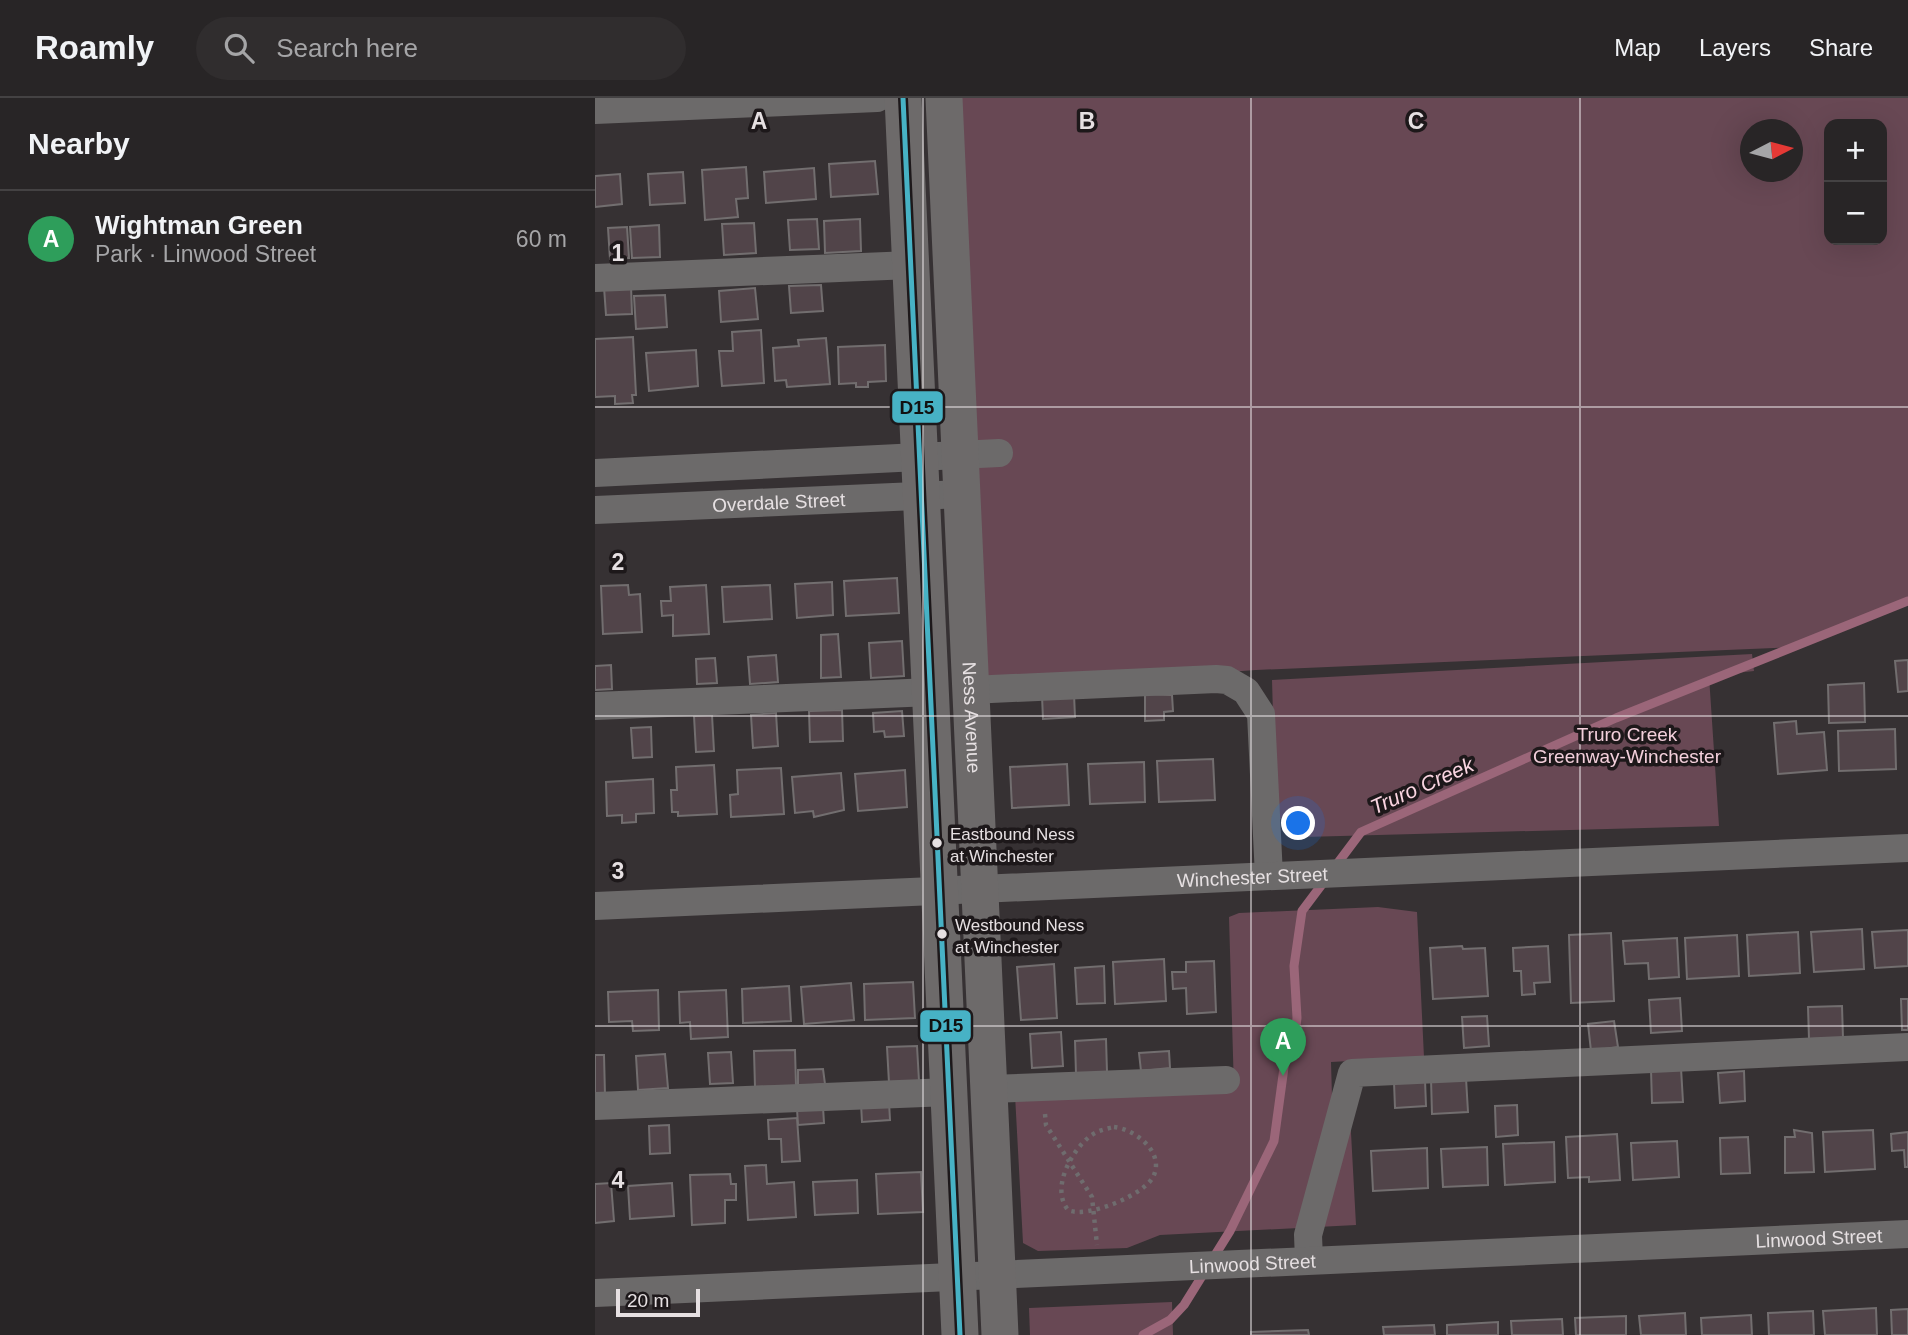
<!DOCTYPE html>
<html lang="en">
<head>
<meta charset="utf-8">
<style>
	:root { --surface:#282526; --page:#302d2e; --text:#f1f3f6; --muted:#a5a5a7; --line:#444243; --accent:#bca0f2 }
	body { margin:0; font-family:Arial,sans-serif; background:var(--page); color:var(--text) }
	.controls { position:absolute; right:21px; top:21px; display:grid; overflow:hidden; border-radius:14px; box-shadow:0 7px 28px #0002 }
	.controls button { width:63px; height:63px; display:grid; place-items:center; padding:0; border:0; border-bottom:2px solid var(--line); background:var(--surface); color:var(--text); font:35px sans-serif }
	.compass { position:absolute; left:1145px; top:21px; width:63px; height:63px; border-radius:50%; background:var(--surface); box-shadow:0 7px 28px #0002; rotate:84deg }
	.scale { position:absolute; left:21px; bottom:18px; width:84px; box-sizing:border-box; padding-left:7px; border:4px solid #e6e0e2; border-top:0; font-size:19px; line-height:24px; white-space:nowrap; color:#e6e0e2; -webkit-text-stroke:5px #1d181a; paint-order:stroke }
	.you { position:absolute; left:704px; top:726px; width:24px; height:24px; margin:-18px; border:5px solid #fff; border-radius:50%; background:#1a73e8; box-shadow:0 0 0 10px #1a73e833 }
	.badge { display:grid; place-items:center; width:46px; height:46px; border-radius:50%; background:var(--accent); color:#fff; font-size:23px; font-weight:700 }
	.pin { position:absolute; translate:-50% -58px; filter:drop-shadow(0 2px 4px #0008) }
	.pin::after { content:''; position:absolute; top:37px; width:24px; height:21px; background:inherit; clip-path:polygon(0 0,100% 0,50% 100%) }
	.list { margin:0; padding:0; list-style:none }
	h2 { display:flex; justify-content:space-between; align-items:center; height:91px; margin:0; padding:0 28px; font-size:30px }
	h2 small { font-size:23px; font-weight:400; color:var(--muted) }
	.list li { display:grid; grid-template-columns:46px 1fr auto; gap:21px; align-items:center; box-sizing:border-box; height:98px; padding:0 28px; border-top:2px solid var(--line) }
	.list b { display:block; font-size:26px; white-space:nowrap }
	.list p { margin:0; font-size:23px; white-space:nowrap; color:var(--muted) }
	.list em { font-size:23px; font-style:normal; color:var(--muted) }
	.icon { flex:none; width:38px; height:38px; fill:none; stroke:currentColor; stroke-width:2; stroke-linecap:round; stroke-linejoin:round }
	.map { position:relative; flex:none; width:1313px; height:1237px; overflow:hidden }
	header { display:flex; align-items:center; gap:42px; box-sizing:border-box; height:98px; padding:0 35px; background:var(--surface); border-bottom:2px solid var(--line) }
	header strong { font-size:33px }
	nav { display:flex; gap:38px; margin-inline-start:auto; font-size:24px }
	.search { width:490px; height:63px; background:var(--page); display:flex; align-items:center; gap:18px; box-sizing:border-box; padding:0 24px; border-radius:38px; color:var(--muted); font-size:26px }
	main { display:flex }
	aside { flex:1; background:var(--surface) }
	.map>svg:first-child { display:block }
	.green { fill:#684854; fill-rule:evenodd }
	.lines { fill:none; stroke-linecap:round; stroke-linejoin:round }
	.stream { stroke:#9b6679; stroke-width:9 }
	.building { fill:#514449; stroke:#726e6f; stroke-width:2 }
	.path { stroke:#6f6c6e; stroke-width:4.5; stroke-dasharray:3.5 5; stroke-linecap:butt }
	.minor { stroke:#6c6a6a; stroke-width:28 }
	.major { stroke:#6d6a6a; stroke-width:37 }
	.bus-1-casing { stroke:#1d181a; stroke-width:10 }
	.bus-1 { stroke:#47b2c5; stroke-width:5 }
	.grid { fill:none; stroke:#e6e0e2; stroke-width:2; stroke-opacity:0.55 }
	.bus-dot { fill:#e6e0e2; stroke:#1d181a; stroke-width:2.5 }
	.labels { text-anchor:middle; stroke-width:7; stroke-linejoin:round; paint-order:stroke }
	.bus-label { font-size:17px; fill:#e6e0e2; stroke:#1d181a; text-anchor:start }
	.street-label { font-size:19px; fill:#e6e0e2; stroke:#1d181a }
	.park-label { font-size:19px; fill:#f4d0dc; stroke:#1d181a }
	.water-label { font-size:21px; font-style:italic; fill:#fad5e1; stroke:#1d181a }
	.grid-label { font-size:23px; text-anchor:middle; font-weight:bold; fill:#e6e0e2; stroke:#1d181a; stroke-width:7; stroke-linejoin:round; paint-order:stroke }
	.line-badge { stroke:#1d181a; stroke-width:2.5 }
	.pale-badge-label { font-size:19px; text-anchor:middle; font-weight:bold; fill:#111 }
</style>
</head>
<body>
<header>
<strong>Roamly</strong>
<div class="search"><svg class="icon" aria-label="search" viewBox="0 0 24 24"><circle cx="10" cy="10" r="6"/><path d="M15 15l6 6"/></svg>Search here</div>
<nav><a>Map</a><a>Layers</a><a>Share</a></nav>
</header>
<main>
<aside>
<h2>Nearby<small></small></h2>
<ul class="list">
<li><span class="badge" style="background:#2e9e5b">A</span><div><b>Wightman Green</b><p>Park · Linwood Street</p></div><em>60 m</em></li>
</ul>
</aside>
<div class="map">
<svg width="1313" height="1237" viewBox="0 0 1313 1237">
	<rect width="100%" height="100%" fill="#363133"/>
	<g class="green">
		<path d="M349 0H1313V503L1200 549 661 572 375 592ZM1234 26H1287V142H1234ZM1156 32H1198V74H1156Z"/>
		<polygon points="1157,556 1159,573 1114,578 1124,728 709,739 707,723 681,721 677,582"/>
		<polygon points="783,809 822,814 829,959 736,964 737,999 754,998 761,1127 565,1137 532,1150 443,1153 428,1145 420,997 639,992 634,819 644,815"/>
		<polygon points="577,1204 578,1237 435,1237 434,1210"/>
	</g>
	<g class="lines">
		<g class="stream">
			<polyline points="739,770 766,734 1021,620 1313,503"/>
			<polyline points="548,1237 575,1222 589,1207 635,1133 679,1043 691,955 700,936 702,920 699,868 707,813 731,781"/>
		</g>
	</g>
	<g class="building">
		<polygon points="280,63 283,96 236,99 234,66"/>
		<polygon points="151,69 153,100 141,101 143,119 110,122 107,72"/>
		<polygon points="219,70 221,101 171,105 169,74"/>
		<polygon points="88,74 90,105 55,107 53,76"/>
		<polygon points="25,76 27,106 0,109 0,78"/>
		<polygon points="222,121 224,151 195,152 193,122"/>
		<polygon points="265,121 266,153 230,155 229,123"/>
		<polygon points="159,125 161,155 129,157 127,126"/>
		<polygon points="64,127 65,159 37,160 35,129"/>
		<polygon points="32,129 34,160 15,161 13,130"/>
		<polygon points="226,187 228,213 196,215 194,188"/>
		<polygon points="36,188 37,216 11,217 9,189"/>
		<polygon points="160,190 163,221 126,224 124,193"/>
		<polygon points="70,197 72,229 41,231 39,198"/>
		<polygon points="166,232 169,285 127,288 124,253 138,253 137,234"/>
		<polygon points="38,239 41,297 37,297 38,305 20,306 20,298 0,299 0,241"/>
		<polygon points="231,240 235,286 192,289 191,282 180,283 178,250 204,248 203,242"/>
		<polygon points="290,247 291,283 273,284 273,289 261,289 261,285 244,286 243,249"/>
		<polygon points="101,252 103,288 54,293 51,255"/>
		<polygon points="302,480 304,515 251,518 249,483"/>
		<polygon points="237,484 238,517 202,520 200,486"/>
		<polygon points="33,487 34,497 45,496 47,534 8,536 6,488"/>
		<polygon points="111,487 114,536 78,538 78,517 67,518 66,503 76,503 75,489"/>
		<polygon points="175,487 177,521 129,524 127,489"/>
		<polygon points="243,536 246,579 226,580 226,537"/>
		<polygon points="307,543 309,578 276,580 274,545"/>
		<polygon points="181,557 183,584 155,586 153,559"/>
		<polygon points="120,560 122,585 102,586 101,561"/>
		<polygon points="1313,562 1313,593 1303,594 1300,563"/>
		<polygon points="16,567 17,591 0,592 0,568"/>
		<polygon points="1269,585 1270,624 1234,625 1233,587"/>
		<polygon points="479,596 480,619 448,621 447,598"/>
		<polygon points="550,596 577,597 578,613 569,614 569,622 550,623"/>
		<polygon points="247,612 248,643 215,644 214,613"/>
		<polygon points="307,613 309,638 290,639 289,633 279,634 278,615"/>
		<polygon points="181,615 183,648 158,650 156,617"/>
		<polygon points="117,617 119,653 101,654 99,618"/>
		<polygon points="1201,623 1202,636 1229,634 1232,672 1183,676 1179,625"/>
		<polygon points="56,629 57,659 38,660 36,630"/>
		<polygon points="1300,631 1301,671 1244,673 1243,633"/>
		<polygon points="618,661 620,702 564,704 562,663"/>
		<polygon points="549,664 550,704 495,706 493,666"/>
		<polygon points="472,666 474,707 417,710 415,669"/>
		<polygon points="119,667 122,716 83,718 83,714 77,714 76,692 82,692 81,669"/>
		<polygon points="186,670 189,716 136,719 135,697 143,696 142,672"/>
		<polygon points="310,672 312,709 263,713 260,676"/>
		<polygon points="246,675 249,712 219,719 218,713 200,715 197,679"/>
		<polygon points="58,681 59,715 41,716 41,724 27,725 27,717 12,718 11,684"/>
		<polygon points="1267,831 1269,871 1219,874 1216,834"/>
		<polygon points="1313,832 1313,868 1280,870 1277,834"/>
		<polygon points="1203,834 1205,875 1154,878 1152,837"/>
		<polygon points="1016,835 1019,903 976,905 974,837"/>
		<polygon points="1142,837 1144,878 1092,881 1090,840"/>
		<polygon points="1082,840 1084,879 1054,881 1053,865 1030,866 1028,843"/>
		<polygon points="867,848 868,851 890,850 893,898 838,901 835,850"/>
		<polygon points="953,848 955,884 939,885 940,896 927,897 926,873 919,873 918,850"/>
		<polygon points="569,861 571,903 520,906 518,864"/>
		<polygon points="619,863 621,914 592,916 591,890 578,891 577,874 591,874 591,864"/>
		<polygon points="459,866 462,920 426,922 422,869"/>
		<polygon points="509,868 510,905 482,906 480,870"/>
		<polygon points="318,884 320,920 270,922 269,886"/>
		<polygon points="256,885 259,922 209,926 206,889"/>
		<polygon points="194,888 196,923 148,925 147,891"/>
		<polygon points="63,892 64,932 38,933 37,923 14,924 13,894"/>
		<polygon points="131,892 133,939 96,941 95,924 85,925 84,894"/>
		<polygon points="1085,900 1087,933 1056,935 1054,902"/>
		<polygon points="1306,901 1313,901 1313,932 1307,932"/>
		<polygon points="1247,908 1248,940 1214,941 1213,909"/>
		<polygon points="892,918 894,948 869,950 867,919"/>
		<polygon points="1019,923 1023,949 996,953 993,926"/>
		<polygon points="466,934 468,968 437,970 435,936"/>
		<polygon points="511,941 512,974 481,976 480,943"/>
		<polygon points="322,948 324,983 294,985 292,949"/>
		<polygon points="200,952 201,988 160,989 159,953"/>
		<polygon points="574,953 575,970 546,973 544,955"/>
		<polygon points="136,954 138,985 115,986 113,955"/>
		<polygon points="70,956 73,990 43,992 41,958"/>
		<polygon points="0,957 9,957 10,997 0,997"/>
		<polygon points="1086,970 1088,1004 1057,1005 1056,972"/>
		<polygon points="228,971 230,986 203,988 203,972"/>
		<polygon points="1149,973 1150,1003 1125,1005 1123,975"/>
		<polygon points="871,980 873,1014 837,1016 836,981"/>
		<polygon points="830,982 831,1008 800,1010 799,984"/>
		<polygon points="294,1004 295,1022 267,1024 266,1006"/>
		<polygon points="922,1007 923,1037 901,1039 900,1008"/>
		<polygon points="228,1009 229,1025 203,1027 202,1011"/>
		<polygon points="202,1020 205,1063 187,1064 186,1041 174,1041 173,1022"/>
		<polygon points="74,1027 75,1055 55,1056 54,1028"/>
		<polygon points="1199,1032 1217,1035 1219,1074 1190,1075 1190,1039 1200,1039"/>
		<polygon points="1278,1032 1280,1071 1230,1074 1228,1034"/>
		<polygon points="1313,1034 1313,1069 1310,1069 1309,1052 1297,1053 1296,1036"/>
		<polygon points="1022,1036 1025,1082 994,1084 994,1079 973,1080 971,1039"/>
		<polygon points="1153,1039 1155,1075 1126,1076 1125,1040"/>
		<polygon points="1082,1043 1084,1079 1038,1082 1036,1045"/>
		<polygon points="959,1044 960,1084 910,1087 908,1046"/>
		<polygon points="892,1049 893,1087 848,1089 846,1051"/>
		<polygon points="832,1050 833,1090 778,1093 776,1053"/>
		<polygon points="171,1067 172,1086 199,1084 201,1119 153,1122 150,1068"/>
		<polygon points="326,1074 328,1114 283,1116 281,1076"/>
		<polygon points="135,1076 136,1086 141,1086 141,1102 130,1102 130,1125 97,1127 95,1077"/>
		<polygon points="262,1082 263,1115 220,1117 218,1084"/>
		<polygon points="16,1085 19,1123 0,1125 0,1086"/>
		<polygon points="77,1085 79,1118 35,1121 33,1088"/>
		<polygon points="1281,1210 1282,1237 1230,1237 1228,1213"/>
		<polygon points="1313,1211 1313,1237 1297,1237 1296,1212"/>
		<polygon points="1218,1213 1219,1237 1174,1237 1173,1215"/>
		<polygon points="1090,1215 1091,1237 1046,1237 1044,1218"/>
		<polygon points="1156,1217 1157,1237 1107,1237 1106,1220"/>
		<polygon points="1031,1218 1031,1237 981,1237 980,1220"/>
		<polygon points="967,1221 968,1237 917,1237 916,1223"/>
		<polygon points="903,1224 903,1237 852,1237 852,1227"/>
		<polygon points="839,1227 840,1237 789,1237 788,1229"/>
		<polygon points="713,1232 714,1237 656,1237 656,1234"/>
	</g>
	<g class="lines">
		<g class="path">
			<polyline points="450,1016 451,1027 497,1099 502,1147"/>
			<path d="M519 1029C539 1031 569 1053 559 1077 552 1096 492 1121 473 1112 456 1091 475 1055 494 1039 501 1033 510 1031 519 1029Z"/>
		</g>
		<g class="minor">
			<polyline points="0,12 282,0"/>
			<polyline points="0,180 316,167"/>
			<polyline points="0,375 404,355"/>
			<path id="s1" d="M0 412 367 396"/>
			<polyline points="375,592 621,581 632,582 651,593 666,616 674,778"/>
			<polyline points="0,608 337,594"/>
			<path id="s2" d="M0 808 1313 750"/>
			<polyline points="394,991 631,982"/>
			<polyline points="0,1008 354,994"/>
			<polyline points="714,1162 713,1137 757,975 1313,949"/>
			<path id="s3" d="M0 1195 1313 1136"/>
		</g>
		<g class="major">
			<polyline points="308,0 365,1237"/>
			<path id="s4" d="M349 0 405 1237"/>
		</g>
		<g class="bus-1-casing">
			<polyline id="bus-1" points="308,0 365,1237"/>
		</g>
		<use href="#bus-1" class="bus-1"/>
	</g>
	<path class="grid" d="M328 0V1237M656 0V1237M985 0V1237M0 309H1313M0 618H1313M0 928H1313"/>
	<g class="bus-dot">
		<circle cx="342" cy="745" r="6"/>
		<circle cx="347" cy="836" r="6"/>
	</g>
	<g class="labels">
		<g class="bus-label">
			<text x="355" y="742">Eastbound Ness<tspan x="355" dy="22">at Winchester</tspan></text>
			<text x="360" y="833">Westbound Ness<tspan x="360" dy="22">at Winchester</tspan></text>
		</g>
		<g class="street-label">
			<text dy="7" stroke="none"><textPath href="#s1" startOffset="184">Overdale Street</textPath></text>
			<text dy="7" stroke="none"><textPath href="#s4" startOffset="620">Ness Avenue</textPath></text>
			<text dy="7" stroke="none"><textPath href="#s2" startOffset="658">Winchester Street</textPath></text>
			<text dy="7" stroke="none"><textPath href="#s3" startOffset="1225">Linwood Street</textPath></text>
			<text dy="7" stroke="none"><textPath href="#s3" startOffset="658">Linwood Street</textPath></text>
		</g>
		<g class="park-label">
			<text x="1032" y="643">Truro Creek<tspan x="1032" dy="22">Greenway-Winchester</tspan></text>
		</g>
		<g class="water-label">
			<text transform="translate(827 688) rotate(-24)" y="7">Truro Creek</text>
		</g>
	</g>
	<g class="grid-label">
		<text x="164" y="31">A</text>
		<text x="492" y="31">B</text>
		<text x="821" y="31">C</text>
		<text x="23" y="163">1</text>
		<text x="23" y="472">2</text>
		<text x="23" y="781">3</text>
		<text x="23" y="1090">4</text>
	</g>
	<g class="line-badge">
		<rect x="296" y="292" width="53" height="34" rx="7" fill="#47b2c5"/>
		<rect x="324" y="911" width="53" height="34" rx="7" fill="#47b2c5"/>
	</g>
	<g class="pale-badge-label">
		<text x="322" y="316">D15</text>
		<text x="351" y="934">D15</text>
	</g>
</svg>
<div class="controls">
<button>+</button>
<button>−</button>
</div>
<svg class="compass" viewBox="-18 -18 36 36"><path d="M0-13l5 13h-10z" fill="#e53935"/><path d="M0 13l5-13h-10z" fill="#a5a5a7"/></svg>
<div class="scale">20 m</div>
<div class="you"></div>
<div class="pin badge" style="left:688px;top:978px;background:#2e9e5b">A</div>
</div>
</main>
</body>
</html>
